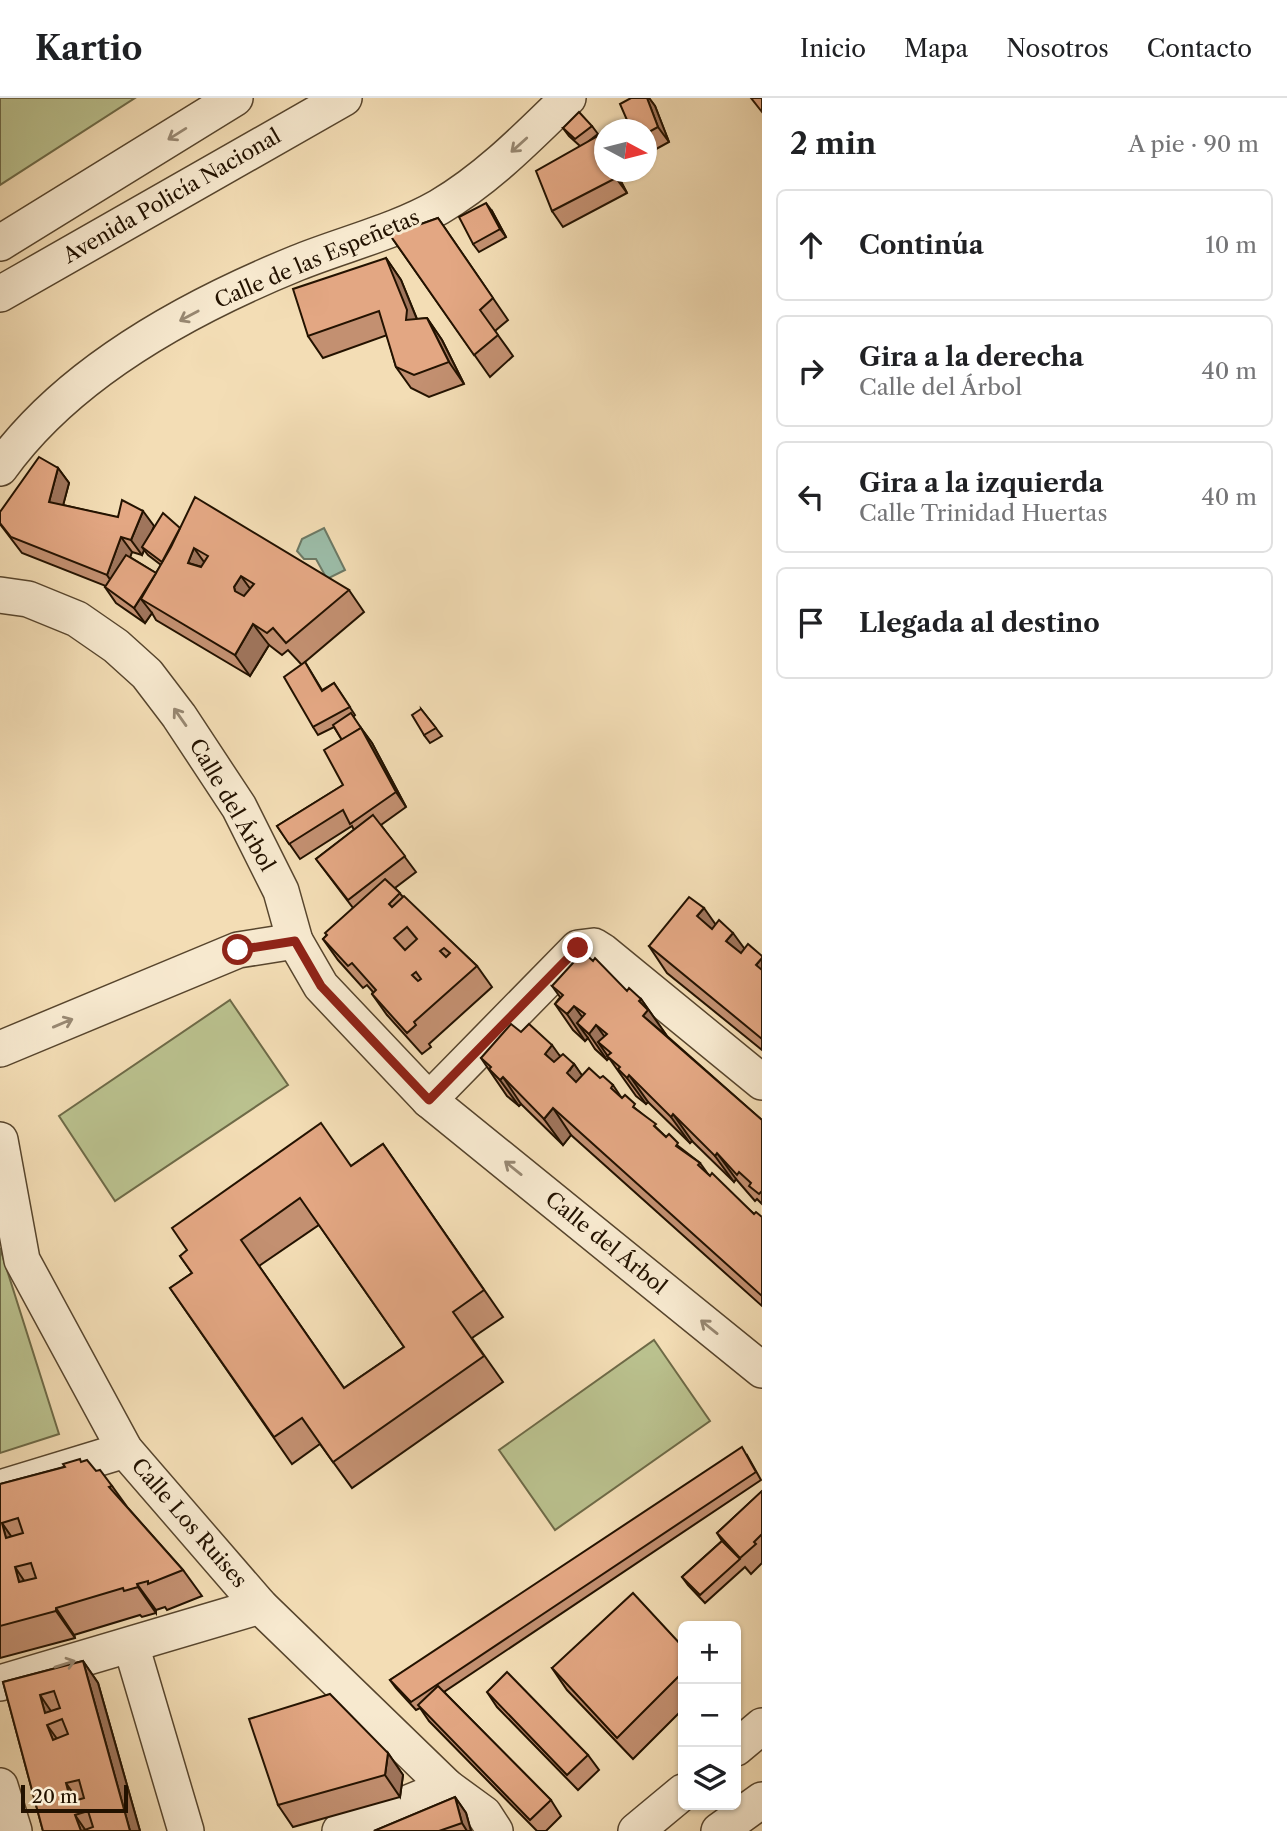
<!DOCTYPE html>
<html lang="es">
<head>
<meta charset="utf-8">
<style>
	:root { --surface:#fff; --page:#f6f6f6; --text:#202124; --muted:#757577; --line:#e0e0e0 }
	body { margin:0; font-family:"Libre Caslon Text",serif; background:var(--page); color:var(--text) }
	.controls { position:absolute; right:21px; bottom:21px; display:grid; overflow:hidden; border-radius:10px; box-shadow:0 2px 5px #0004 }
	.controls button { width:63px; height:63px; display:grid; place-items:center; padding:0; border:0; border-bottom:2px solid var(--line); background:var(--surface); color:var(--text); font:35px sans-serif }
	.compass { position:absolute; left:594px; top:21px; width:63px; height:63px; border-radius:50%; background:var(--surface); box-shadow:0 2px 5px #0004; rotate:97deg }
	.scale { position:absolute; left:21px; bottom:18px; width:107px; box-sizing:border-box; padding-left:7px; border:4px solid #231200; border-top:0; font-size:19px; line-height:24px; white-space:nowrap; color:#231200; -webkit-text-stroke:5px #f7e9cf; paint-order:stroke }
	.stop { position:absolute; width:21px; height:21px; margin:-16px; border:5px solid #8f2418; border-radius:50%; background:#fff }
	.stop.end { background:#8f2418; border-color:#fff; box-shadow:0 2px 7px #0008 }
	.list { margin:0; padding:0; list-style:none }
	h2 { display:flex; justify-content:space-between; align-items:center; height:91px; margin:0; padding:0 28px; font-size:30px }
	h2 small { font-size:23px; font-weight:400; color:var(--muted) }
	.list li { display:grid; grid-template-columns:46px 1fr auto; gap:21px; align-items:center; box-sizing:border-box; height:112px; margin:0 14px 14px; padding:0 14px; border:2px solid var(--line); border-radius:10px }
	.list b { display:block; font-size:26px; white-space:nowrap }
	.list p { margin:0; font-size:23px; white-space:nowrap; color:var(--muted) }
	.list em { font-size:23px; font-style:normal; color:var(--muted) }
	.icon { flex:none; width:38px; height:38px; fill:none; stroke:currentColor; stroke-width:2; stroke-linecap:round; stroke-linejoin:round }
	.map { position:relative; flex:none; width:762px; height:1733px; overflow:hidden }
	header { display:flex; align-items:center; gap:42px; box-sizing:border-box; height:98px; padding:0 35px; background:var(--surface); border-bottom:2px solid var(--line) }
	header strong { font-size:33px }
	nav { display:flex; gap:38px; margin-inline-start:auto; font-size:24px }
	main { display:flex }
	aside { flex:1; background:var(--surface) }
	.map>svg:first-child { display:block }
	.green { fill:#bac18e; stroke:#6e6a47; stroke-width:2 }
	.water { fill:#9cbda9; stroke:#6c7965; stroke-width:2 }
	.lines { fill:none; stroke-linecap:round; stroke-linejoin:round }
	.minor-casing { stroke:#57452d; stroke-width:38 }
	.minor { stroke:#f7e9cf; stroke-width:35 }
	.wall { fill:#c39071; stroke:#231200; stroke-width:2; fill-rule:evenodd }
	.shaded-wall { fill:#9f755c; stroke:#231200; stroke-width:2 }
	.building { fill:#e3a783; stroke:#231200; stroke-width:2; fill-rule:evenodd }
	.oneway { stroke:#988872 }
	.route { stroke:#8f2418; stroke-width:9 }
	.labels { text-anchor:middle; stroke-width:6; stroke-linejoin:round; paint-order:stroke }
	.street-label { font-size:21px; fill:#231200; stroke:#f7e9cf }
</style>
</head>
<body>
<header>
<strong>Kartio</strong>
<nav><a>Inicio</a><a>Mapa</a><a>Nosotros</a><a>Contacto</a></nav>
</header>
<main>
<div class="map">
<svg width="762" height="1733" viewBox="0 0 762 1733">
	<rect width="100%" height="100%" fill="#f3ddb5"/>
	<filter id="stains"><feTurbulence type="fractalNoise" baseFrequency=".00286" numOctaves="4"/><feColorMatrix values="0 0 0 0 .2 0 0 0 0 .09 0 0 0 0 .02 0 0 0 .5 -.17"/></filter>
	<radialGradient id="worn" r=".72"><stop offset=".6" stop-color="#630" stop-opacity="0"/><stop offset="1" stop-color="#630" stop-opacity=".3"/></radialGradient>
	<g class="green">
		<polygon points="0,0 135,0 0,87"/>
		<polygon points="230,902 288,987 115,1103 59,1018"/>
		<polygon points="0,1150 59,1336 0,1355"/>
		<polygon points="654,1242 710,1323 555,1432 499,1352"/>
	</g>
	<polygon class="water" points="324,430 345,472 327,481 316,461 304,461 297,453 302,441"/>
	<g class="lines">
		<g class="minor-casing">
			<g id="minor">
				<polyline points="0,145 235,0"/>
				<polyline points="0,196 344,0"/>
				<path d="M0 370C68 275 189 209 297 165 344 146 395 134 439 109 488 80 528 39 568 0"/>
				<polyline points="0,497 28,501 77,521 116,548 147,576 179,618 239,709 281,793 295,843 321,888 429,1002 762,1272"/>
				<polyline points="0,951 238,852 295,843"/>
				<polyline points="429,1002 578,850 594,848 602,853 762,984"/>
				<polyline points="0,1042 22,1162 125,1352 260,1508 447,1689 484,1716 495,1733"/>
				<polyline points="0,1390 125,1352"/>
				<polyline points="131,1547 186,1733"/>
				<polyline points="0,1585 260,1508"/>
				<polyline points="736,1650 762,1628"/>
				<polyline points="0,1688 14,1733"/>
				<polyline points="340,1733 447,1689"/>
				<polyline points="636,1733 683,1694"/>
				<polyline points="719,1733 762,1702"/>
			</g>
		</g>
		<use href="#minor" class="minor"/>
	</g>
	<g class="wall">
		<polygon points="631,0 649,0 655,8 669,44 647,56 647,32 627,22"/>
		<polygon points="592,28 598,36 589,43 605,74 616,74 627,95 563,129 552,113 580,48 569,38 563,30"/>
		<polygon points="492,113 506,139 479,154 473,146"/>
		<polygon points="438,120 508,222 495,233 513,258 490,279 390,137"/>
		<polygon points="386,160 401,182 417,221 427,220 442,242 464,286 429,299 411,290 396,269 387,237 323,260 308,238"/>
		<path d="M58 370 69 385 63 407 154 428 152 433 180 430 349 492 364 514 305 564 322 592 334 585 355 617 353 619 372 645 406 709 381 727 416 774 395 790 403 799 477 868 492 889 429 946 431 949 422 956 387 917 372 896 373 894 367 887 363 890 338 862 323 841 353 810 316 761 354 732 352 728 300 761 277 728 343 687 342 642 334 629 318 637 313 629 301 566 288 552 282 557 269 547 250 578 156 522 152 515 145 525 116 505 105 489 106 488 22 455 0 426ZM144 452 148 457 161 467 156 475 130 459 132 454 142 457Z"/>
		<polygon points="421,611 442,638 430,645 424,637"/>
		<polygon points="715,826 744,851 762,858 762,952 667,875 649,848"/>
		<polygon points="552,888 627,893 641,901 667,938 762,1022 762,1106 757,1101 755,1103 736,1081 734,1084 692,1043 690,1045 648,1004 646,1006 636,998 609,960 607,962 595,951 588,940 585,943 573,932 555,906 560,899"/>
		<polygon points="521,934 574,966 582,978 600,980 613,987 621,999 641,1015 664,1037 700,1065 708,1076 754,1116 762,1119 762,1208 571,1037 563,1047 521,1006 519,1008 507,998 481,960"/>
		<path d="M383 1046 503 1219 472 1240 503 1284 352 1390 320 1346 292 1366 170 1190 192 1175 180 1158 351 1068ZM319 1127 404 1249 344 1290 259 1168Z"/>
		<polygon points="747,1357 761,1382 444,1594 551,1702 561,1718 546,1733 537,1733 429,1623 420,1610 416,1612 396,1590 390,1582"/>
		<polygon points="82,1364 96,1373 112,1388 128,1410 183,1472 202,1498 167,1512 165,1509 156,1512 156,1515 142,1519 140,1517 74,1537 75,1540 0,1560 0,1386"/>
		<polygon points="762,1393 762,1465 751,1476 745,1469 705,1505 688,1487 682,1479 722,1443 717,1435"/>
		<polygon points="683,1549 683,1611 633,1661 567,1592 552,1570"/>
		<polygon points="83,1563 98,1585 140,1733 43,1733 3,1584"/>
		<polygon points="487,1594 588,1657 599,1672 578,1692 497,1609"/>
		<polygon points="388,1655 403,1677 400,1699 293,1729 278,1707"/>
		<polygon points="455,1699 466,1715 471,1733 374,1733"/>
	</g>
	<g class="shaded-wall">
		<polygon points="647,0 649,0 655,8 669,44 658,29"/>
		<polygon points="613,74 616,74 627,95 616,80"/>
		<polygon points="486,105 492,113 506,139 500,131"/>
		<polygon points="386,160 401,182 422,234 406,222"/>
		<polygon points="427,220 442,242 464,286 449,264"/>
		<polygon points="58,370 69,385 60,419 49,404"/>
		<polygon points="143,413 154,428 145,451 142,449 144,452 142,457 131,442"/>
		<polygon points="121,439 132,454 118,493 107,477"/>
		<polygon points="194,450 209,471 188,465"/>
		<polygon points="157,475 141,501 152,515 145,525 134,510"/>
		<polygon points="241,478 256,499 250,515 235,493 234,489"/>
		<polygon points="253,526 269,547 250,578 235,557"/>
		<polygon points="361,630 372,645 406,709 396,694"/>
		<polygon points="704,810 723,837 716,845 697,818"/>
		<polygon points="733,835 752,861 745,869 726,843"/>
		<polygon points="762,860 762,876 756,867"/>
		<polygon points="641,901 667,938 643,918 639,903"/>
		<polygon points="574,908 592,932 596,927 615,953 598,944 609,960 607,962 589,936 577,925 588,940 585,943 567,916"/>
		<polygon points="552,947 570,972 574,966 593,993 585,1001 545,956"/>
		<polygon points="629,977 648,1004 646,1006 627,980"/>
		<polygon points="503,979 521,1006 519,1008 500,982"/>
		<polygon points="553,1010 571,1037 563,1047 544,1021"/>
		<polygon points="673,1016 692,1043 690,1045 671,1019"/>
		<polygon points="717,1055 736,1081 734,1084 715,1058"/>
		<polygon points="2,1425 20,1451 6,1440"/>
		<polygon points="15,1469 33,1496 19,1484"/>
		<polygon points="137,1486 156,1512 156,1515 138,1489"/>
		<polygon points="56,1510 74,1537 75,1540 56,1513"/>
		<polygon points="83,1563 98,1585 140,1733 130,1733"/>
		<polygon points="40,1597 55,1619 45,1615"/>
		<polygon points="47,1627 63,1649 53,1642"/>
		<polygon points="388,1655 403,1677 400,1699 385,1677"/>
		<polygon points="66,1685 81,1707 71,1704"/>
		<polygon points="455,1699 466,1715 471,1733 467,1733 462,1725"/>
		<polygon points="75,1717 86,1733 81,1733"/>
	</g>
	<g class="building">
		<polygon points="631,0 647,0 658,29 647,35 647,32 609,32 627,22 620,6"/>
		<polygon points="751,0 762,0 762,14"/>
		<polygon points="579,14 592,28 575,41 563,30"/>
		<polygon points="605,34 605,74 613,74 616,80 552,113 536,73"/>
		<polygon points="486,105 500,131 473,146 459,119"/>
		<polygon points="438,120 493,200 480,212 498,237 474,257 390,137"/>
		<polygon points="386,160 407,212 406,222 427,220 449,264 414,277 396,269 379,213 308,238 293,191"/>
		<polygon points="39,359 58,370 49,404 118,419 122,402 143,413 131,442 121,439 107,477 11,439 0,425 0,414"/>
		<path d="M195 399 349 492 286 545 273 530 267 535 253 526 235 557 141 501 171 449ZM194 450 208 458 201 469 188 465ZM241 478 254 486 244 498 235 493 234 489Z"/>
		<polygon points="163,415 180,430 162,464 142,449"/>
		<polygon points="126,457 156,475 134,510 105,489"/>
		<polygon points="305,564 322,593 334,585 350,609 313,629 284,579"/>
		<polygon points="421,611 436,630 424,637 412,617"/>
		<polygon points="351,615 361,630 342,642 333,627"/>
		<polygon points="361,630 396,694 350,726 343,712 289,746 277,728 343,687 324,652"/>
		<polygon points="373,717 405,758 348,802 316,761"/>
		<path d="M385 781 400 795 389 806 392 809 404 798 477 868 414 924 416 927 407 935 372 896 376 892 352 865 348 868 323 841 327 837 325 835ZM407 829 417 841 405 852 394 840ZM444 850 450 855 446 859 440 853ZM416 874 421 881 418 883 412 877Z"/>
		<polygon points="689,799 704,810 697,818 712,831 719,822 733,835 726,843 741,855 748,846 762,858 762,860 756,867 762,872 762,941 649,848"/>
		<polygon points="583,854 593,863 595,860 627,893 629,890 641,901 639,903 648,912 643,918 762,1022 762,1095 761,1094 759,1096 749,1088 751,1085 739,1074 737,1077 717,1055 715,1058 673,1016 671,1019 629,977 627,980 618,971 620,969 607,958 611,955 598,944 607,936 596,927 589,936 577,925 585,916 574,908 567,916 555,906 563,897 552,888"/>
		<polygon points="511,926 521,934 529,926 552,947 545,956 554,964 563,956 574,966 567,975 576,984 589,970 600,980 603,978 613,987 611,990 622,1000 625,997 635,1006 633,1009 656,1026 654,1028 666,1039 669,1036 678,1045 676,1048 700,1065 698,1067 710,1078 712,1075 754,1116 756,1114 762,1119 762,1198 553,1010 544,1021 503,979 500,982 489,971 491,969 481,960"/>
		<path d="M321 1025 351 1068 383 1046 484 1192 453 1214 484 1258 333 1364 302 1320 274 1339 170 1190 192 1175 180 1158 187 1152 172 1130ZM300 1100 404 1249 344 1290 241 1142Z"/>
		<polygon points="742,1349 756,1374 411,1604 390,1582"/>
		<path d="M80 1361 81 1364 87 1362 96 1373 100 1372 112 1388 109 1389 183 1472 148 1486V1483L137 1486 138 1489 124 1493 123 1490 56 1510V1513L0 1528V1386L65 1369 63 1366ZM18 1420 23 1435 6 1440 2 1425ZM31 1465 36 1480 19 1484 15 1469Z"/>
		<polygon points="762,1393 762,1436 754,1444 756,1446 740,1460 717,1435"/>
		<polygon points="722,1443 740,1461 700,1497 682,1479"/>
		<polygon points="633,1495 683,1549 683,1574 617,1640 552,1570"/>
		<path d="M83 1563 130 1733H82L93 1729 88 1713 75 1717 81 1733H43L3 1584ZM54 1593 60 1610 45 1615 40 1597ZM62 1621 68 1636 53 1642 47 1627ZM79 1682 84 1700 71 1704 66 1685Z"/>
		<polygon points="507,1574 588,1657 567,1677 487,1594"/>
		<polygon points="438,1588 551,1702 530,1722 418,1607"/>
		<polygon points="330,1596 388,1655 385,1677 278,1707 249,1621"/>
		<polygon points="455,1699 462,1725 439,1733 374,1733"/>
	</g>
	<defs><path id="oneway-shaft" d="M-6 0H5M1.5-3L5.5 0L1.5 3" fill="none" stroke-width="1.6" stroke-linecap="round" stroke-linejoin="round" transform="scale(1.75)"/></defs>
	<g class="oneway">
		<use href="#oneway-shaft" transform="translate(177 36) rotate(148)"/>
		<use href="#oneway-shaft" transform="translate(519 47) rotate(138)"/>
		<use href="#oneway-shaft" transform="translate(189 218) rotate(152)"/>
		<use href="#oneway-shaft" transform="translate(180 619) rotate(-125)"/>
		<use href="#oneway-shaft" transform="translate(63 925) rotate(-23)"/>
		<use href="#oneway-shaft" transform="translate(513 1070) rotate(-141)"/>
		<use href="#oneway-shaft" transform="translate(709 1229) rotate(-141)"/>
		<use href="#oneway-shaft" transform="translate(65 1566) rotate(-17)"/>
	</g>
	<g class="lines">
		<polyline class="route" points="238,852 295,843 321,888 429,1002 578,850"/>
	</g>
	<g class="labels">
		<g class="street-label">
			<text transform="translate(172 98) rotate(-30)" y="7">Avenida Policía Nacional</text>
			<text transform="translate(317 161) rotate(-23)" y="7">Calle de las Espeñetas</text>
			<text transform="translate(232 707) rotate(60)" y="7">Calle del Árbol</text>
			<text transform="translate(606 1145) rotate(39)" y="7">Calle del Árbol</text>
			<text transform="translate(189 1425) rotate(49)" y="7">Calle Los Ruises</text>
		</g>
	</g>
	<rect width="100%" height="100%" filter="url(#stains)"/>
	<rect width="100%" height="100%" fill="url(#worn)"/>
</svg>
<div class="controls">
<button>+</button>
<button>−</button>
<button><svg class="icon" aria-label="layers" viewBox="0 0 24 24"><path d="M12 4l9 5-9 5-9-5zM3 14l9 5 9-5"/></svg></button>
</div>
<svg class="compass" viewBox="-18 -18 36 36"><path d="M0-13l5 13h-10z" fill="#e53935"/><path d="M0 13l5-13h-10z" fill="#757577"/></svg>
<div class="scale">20 m</div>
<div class="stop" style="left:238px;top:852px"></div>
<div class="stop end" style="left:578px;top:850px"></div>
</div>
<aside>
<h2>2 min<small>A pie · 90 m</small></h2>
<ul class="list">
<li><svg class="icon" aria-label="ahead" viewBox="0 0 24 24"><path d="M12 20V5M6 11l6-6 6 6"/></svg><div><b>Continúa</b></div><em>10 m</em></li>
<li><svg class="icon" aria-label="right" viewBox="0 0 24 24"><path d="M7 20v-9h11M14 6l5 5-5 5"/></svg><div><b>Gira a la derecha</b><p>Calle del Árbol</p></div><em>40 m</em></li>
<li><svg class="icon" aria-label="left" viewBox="0 0 24 24"><path d="M17 20v-9H6M10 6l-5 5 5 5"/></svg><div><b>Gira a la izquierda</b><p>Calle Trinidad Huertas</p></div><em>40 m</em></li>
<li><svg class="icon" aria-label="arrive" viewBox="0 0 24 24"><path d="M6 21V4h12l-3 4 3 4H6"/></svg><div><b>Llegada al destino</b></div></li>
</ul>
</aside>
</main>
</body>
</html>
